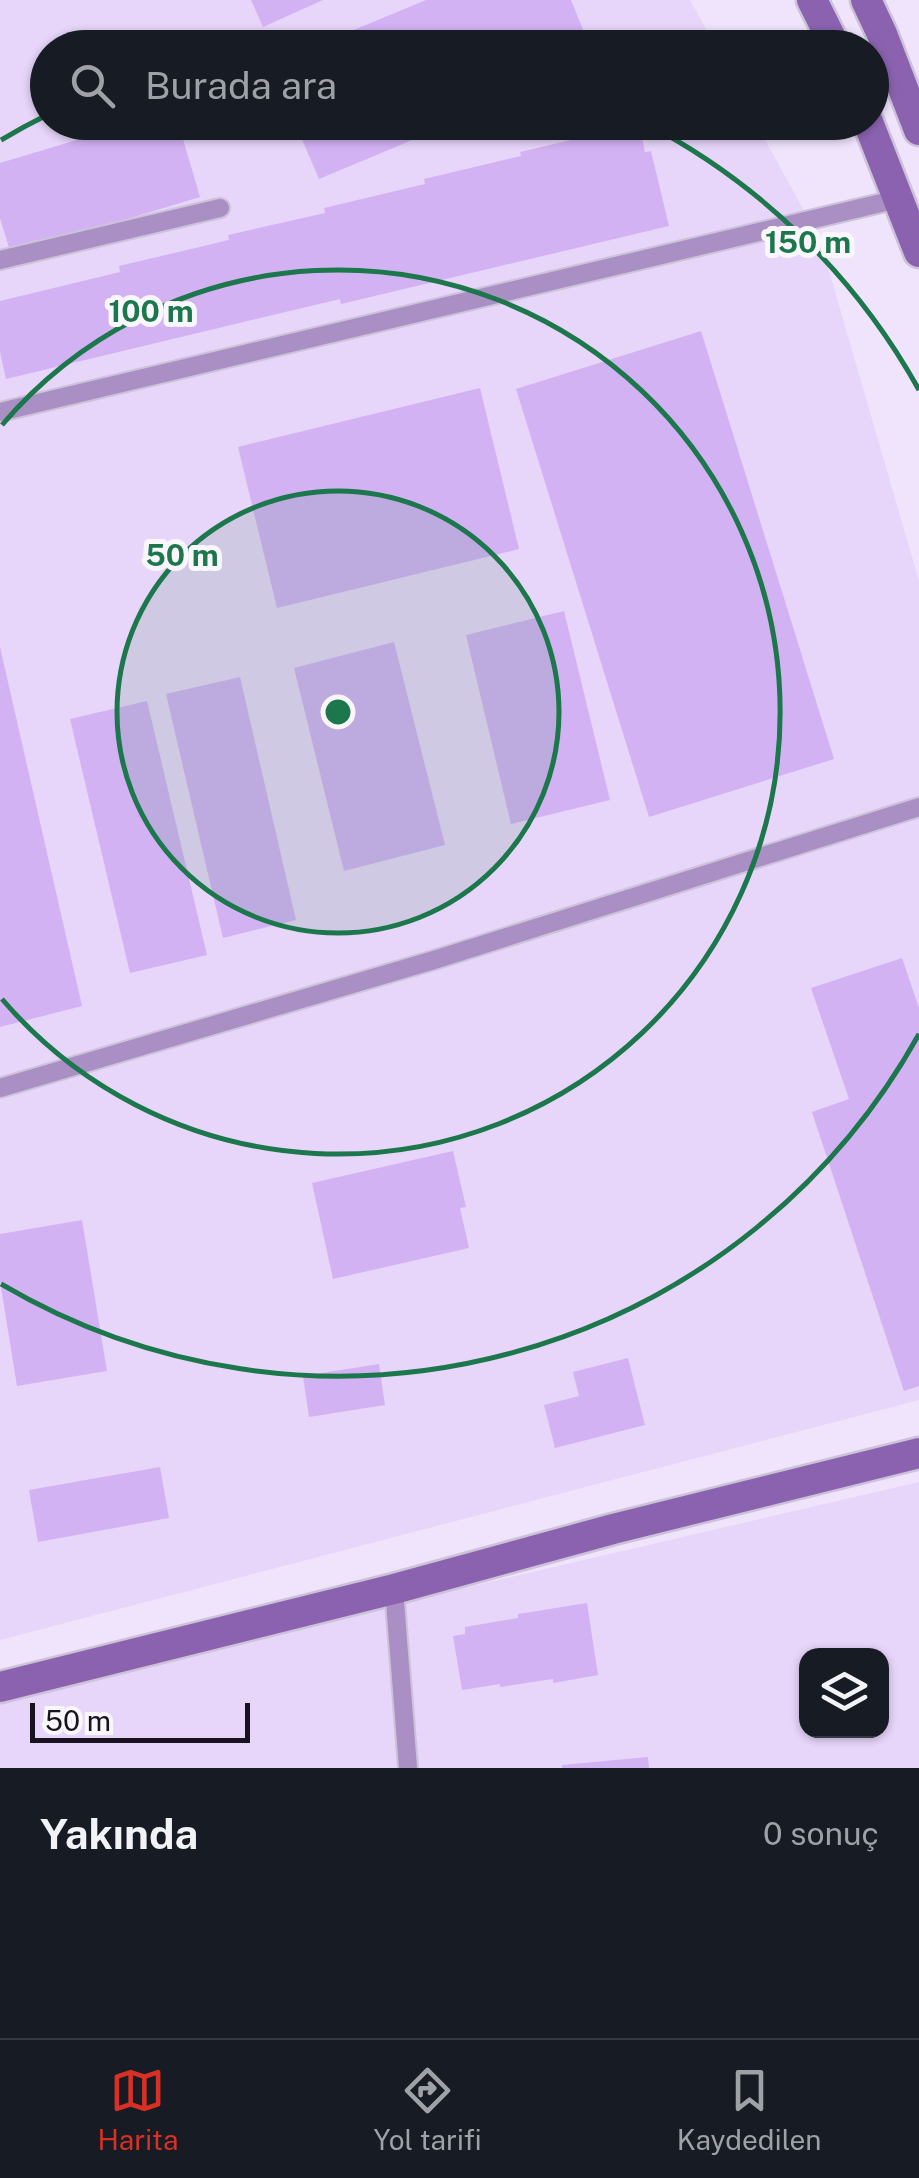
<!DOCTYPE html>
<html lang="tr">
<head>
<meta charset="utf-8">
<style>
	:root { --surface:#171b24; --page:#20242c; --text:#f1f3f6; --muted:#9ea1a6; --line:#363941; --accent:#d93025 }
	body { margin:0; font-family:"Public Sans",sans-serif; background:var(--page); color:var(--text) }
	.controls { position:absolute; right:30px; bottom:30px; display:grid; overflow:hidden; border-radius:20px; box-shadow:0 2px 8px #0004 }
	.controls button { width:90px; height:90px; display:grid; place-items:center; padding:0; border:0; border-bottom:2px solid var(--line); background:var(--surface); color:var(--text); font:50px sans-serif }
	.scale { position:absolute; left:30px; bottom:25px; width:220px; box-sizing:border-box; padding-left:10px; border:5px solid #18131e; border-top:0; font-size:28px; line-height:35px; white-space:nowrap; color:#18131e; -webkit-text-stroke:8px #f9f6fc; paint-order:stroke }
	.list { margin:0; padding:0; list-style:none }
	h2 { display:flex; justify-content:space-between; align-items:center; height:130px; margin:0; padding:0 40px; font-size:42px }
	h2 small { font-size:32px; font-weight:400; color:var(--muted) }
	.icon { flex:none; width:55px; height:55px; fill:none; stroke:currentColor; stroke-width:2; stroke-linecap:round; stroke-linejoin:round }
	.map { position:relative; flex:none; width:919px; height:1768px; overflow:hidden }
	.search { position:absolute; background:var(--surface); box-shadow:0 2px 8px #0004; left:30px; right:30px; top:30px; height:110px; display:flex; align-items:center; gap:25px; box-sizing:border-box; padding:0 35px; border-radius:55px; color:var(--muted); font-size:38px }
	.sheet { height:270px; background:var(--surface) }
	nav { display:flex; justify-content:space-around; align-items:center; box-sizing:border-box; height:140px; border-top:2px solid var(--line); background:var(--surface); font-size:28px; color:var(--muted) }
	nav a { display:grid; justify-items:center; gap:5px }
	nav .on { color:var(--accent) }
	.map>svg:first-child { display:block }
	.built { fill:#e7d5fa; fill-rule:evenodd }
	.building { fill:#d3b2f4 }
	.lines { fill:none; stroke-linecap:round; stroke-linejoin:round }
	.lane-casing { stroke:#cdc3d9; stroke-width:22 }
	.secondary-casing { stroke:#cdc3d9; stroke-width:35 }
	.lane { stroke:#aa8fc5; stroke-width:18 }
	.secondary { stroke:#8b62b0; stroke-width:30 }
	.ring { fill:none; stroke:#1d774c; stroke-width:5 }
	.centre { fill:#1d774c; stroke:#f9f6fc; stroke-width:5 }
	.ring-label { font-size:30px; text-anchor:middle; font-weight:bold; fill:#1d774c; stroke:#f9f6fc; stroke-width:10; stroke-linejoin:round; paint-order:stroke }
</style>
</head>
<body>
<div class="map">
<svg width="919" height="1768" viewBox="0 0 919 1768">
	<rect width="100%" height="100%" fill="#f0e4fd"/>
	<g class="built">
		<polygon points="0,0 690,0 716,47 48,48 48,122 756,123 820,240 919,581 919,1400 0,1640"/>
		<path d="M919 1482V1768H0V1696ZM806 1656H882V1730H806Z"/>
	</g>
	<g class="building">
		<polygon points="251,0 323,0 263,27"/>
		<polygon points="426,0 571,0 590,47 313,47"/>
		<polygon points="137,122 178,122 200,197 11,254 0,218 0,163"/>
		<polygon points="295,123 453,123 319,179"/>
		<polygon points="639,124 645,152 651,151 669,226 341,304 340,299 6,379 0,352 0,301 120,272 119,266 229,240 228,235 325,213 324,208 425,184 424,179 521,156 520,152"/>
		<polygon points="701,331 834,759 649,817 516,389"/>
		<polygon points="480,388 519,549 277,608 238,447"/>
		<polygon points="564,611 610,800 511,824 466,635"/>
		<polygon points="394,642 445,845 344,871 294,668"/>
		<polygon points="0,647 82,1006 0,1027"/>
		<polygon points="240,677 296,920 223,938 166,694"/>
		<polygon points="147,701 207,955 130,973 70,719"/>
		<polygon points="902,958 919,1008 919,1386 904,1391 812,1112 849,1099 811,988"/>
		<polygon points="453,1151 466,1207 460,1208 469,1248 333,1279 312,1183"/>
		<polygon points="82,1220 107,1371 17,1386 0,1281 0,1234"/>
		<polygon points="628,1358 645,1425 555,1448 544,1405 579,1396 573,1372"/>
		<polygon points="379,1364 385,1405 309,1417 303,1376"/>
		<polygon points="160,1467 169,1518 38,1542 29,1490"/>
		<polygon points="587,1603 598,1675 553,1683 553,1679 500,1687 500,1684 462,1690 453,1636 465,1634 465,1627 518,1618 518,1614"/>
		<polygon points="648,1757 649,1768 562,1768 562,1765"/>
	</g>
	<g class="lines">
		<g class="lane-casing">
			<g id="lane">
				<polyline points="0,260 220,208"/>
				<polyline points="0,412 898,199"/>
				<polyline points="0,1088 434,960 919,807"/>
				<polyline points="394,1589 408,1768"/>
			</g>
		</g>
		<g class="secondary-casing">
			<g id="secondary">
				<polyline points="812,0 836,48"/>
				<polyline points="866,0 882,34 919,130"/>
				<polyline points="868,122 919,252"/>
				<polyline points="0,1687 394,1589 613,1529 919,1453"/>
			</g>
		</g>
		<use href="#lane" class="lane"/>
		<use href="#secondary" class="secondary"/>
	</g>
	<circle cx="338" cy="712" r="221" fill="#1d774c" fill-opacity=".12"/>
	<g class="ring">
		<circle cx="338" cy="712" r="221"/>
		<path d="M2 425A442 442 0 1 1 2 999"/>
		<path d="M919 1034A664 664 0 0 1 1 1284M1 140A664 664 0 0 1 47 115M645 123A664 664 0 0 1 919 390"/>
	</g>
	<circle cx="338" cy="712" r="15" class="centre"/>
	<g class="ring-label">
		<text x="808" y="253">150 m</text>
		<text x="151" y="322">100 m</text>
		<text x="182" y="566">50 m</text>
	</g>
</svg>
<div class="controls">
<button><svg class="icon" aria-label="layers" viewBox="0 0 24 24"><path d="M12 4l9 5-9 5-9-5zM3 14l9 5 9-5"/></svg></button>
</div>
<div class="scale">50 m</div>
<div class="search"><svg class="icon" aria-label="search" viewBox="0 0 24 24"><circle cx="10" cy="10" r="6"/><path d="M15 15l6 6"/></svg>Burada ara</div>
</div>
<section class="sheet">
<h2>Yakında<small>0 sonuç</small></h2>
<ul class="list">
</ul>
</section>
<nav>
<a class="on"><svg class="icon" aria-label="map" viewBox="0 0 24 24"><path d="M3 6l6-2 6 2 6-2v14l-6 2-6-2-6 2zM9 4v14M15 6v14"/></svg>Harita</a>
<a><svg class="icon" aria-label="directions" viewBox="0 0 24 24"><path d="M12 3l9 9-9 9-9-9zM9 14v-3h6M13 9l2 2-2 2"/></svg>Yol tarifi</a>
<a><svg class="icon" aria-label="saved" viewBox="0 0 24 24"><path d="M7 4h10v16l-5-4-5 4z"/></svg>Kaydedilen</a>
</nav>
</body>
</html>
